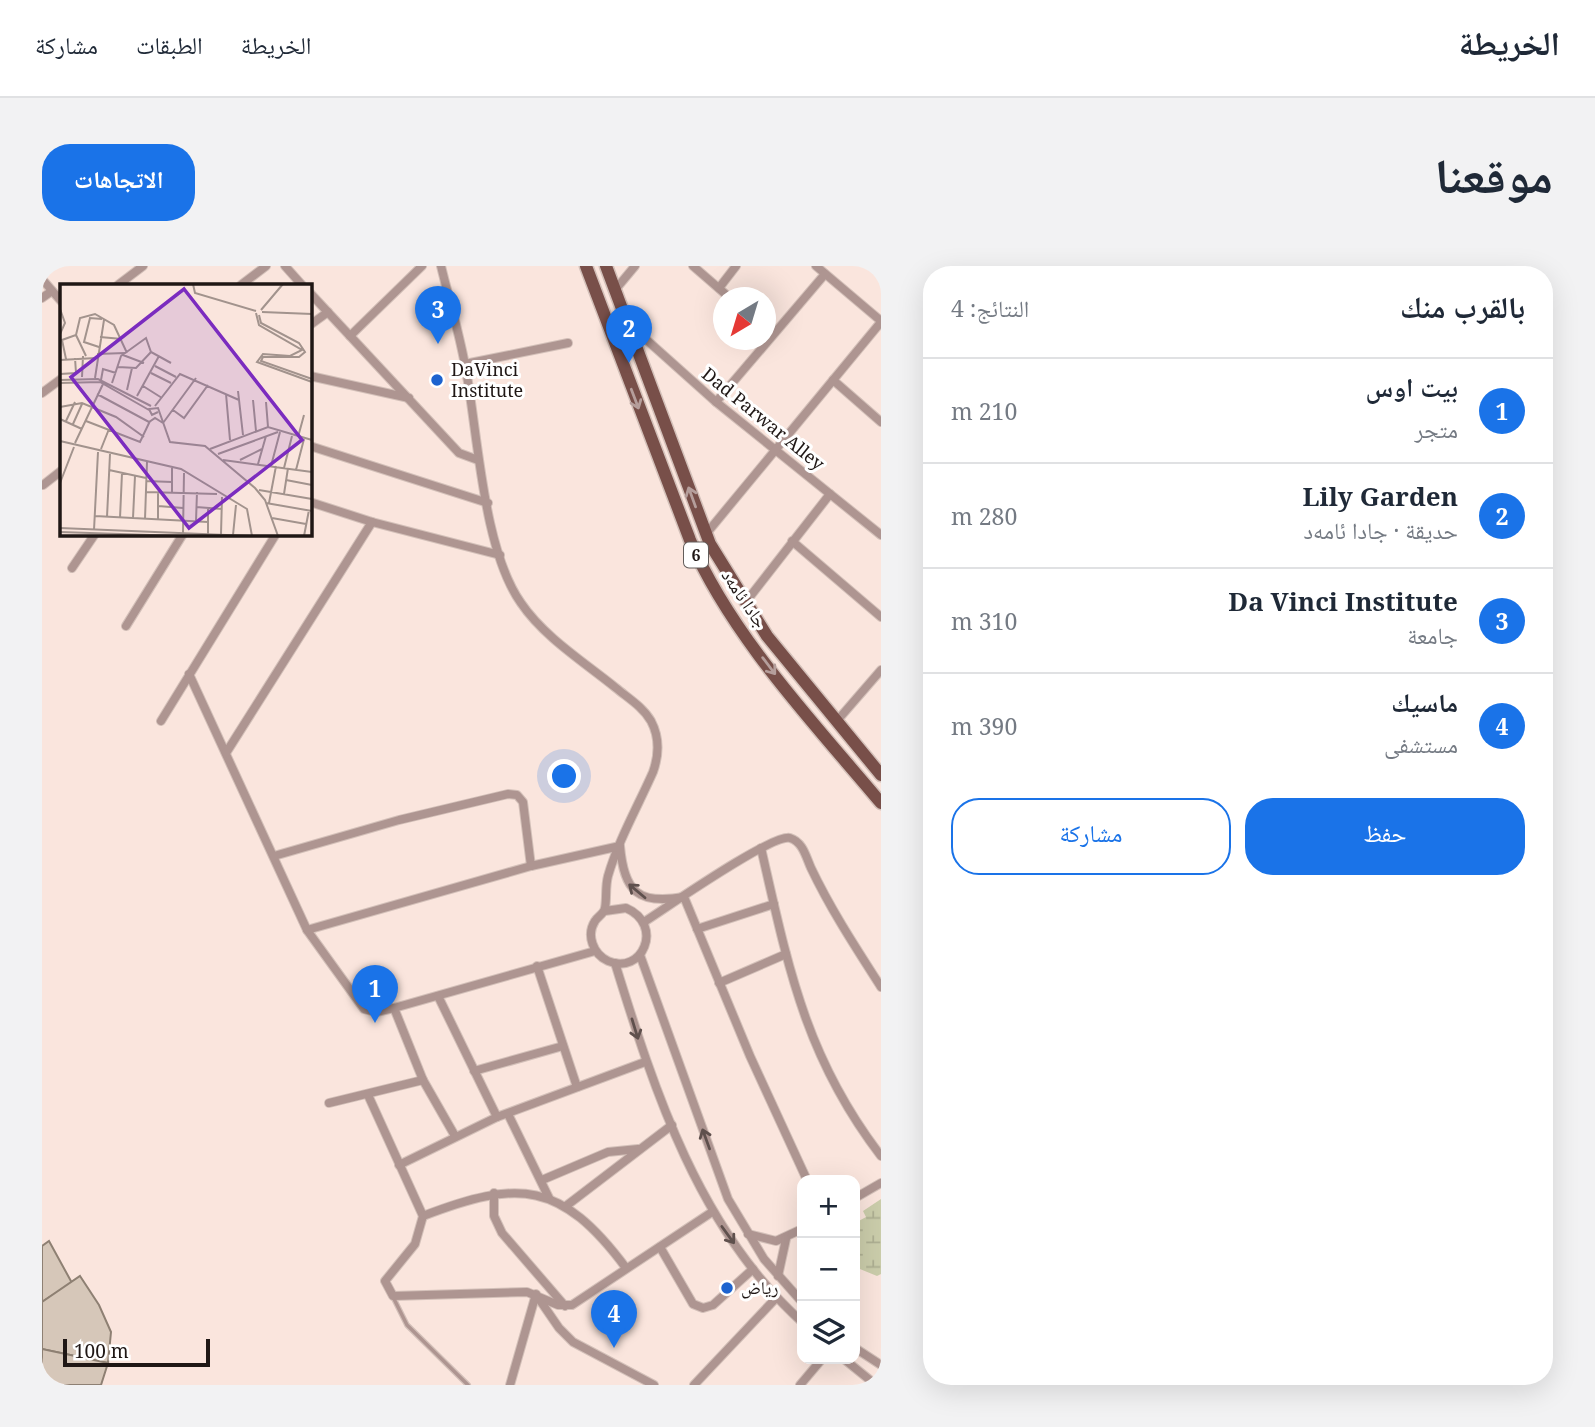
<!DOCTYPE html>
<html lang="ar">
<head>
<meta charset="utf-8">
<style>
	:root { --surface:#fff; --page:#f2f2f3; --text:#1f2937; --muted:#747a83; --line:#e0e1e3; --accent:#1a73e8 }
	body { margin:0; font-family:"Noto Serif","Noto Naskh Arabic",serif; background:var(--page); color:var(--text); direction:rtl }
	.controls { position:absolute; right:21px; bottom:21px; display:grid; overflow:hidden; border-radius:14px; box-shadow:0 7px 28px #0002 }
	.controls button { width:63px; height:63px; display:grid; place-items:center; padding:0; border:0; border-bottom:2px solid var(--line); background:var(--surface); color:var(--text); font:35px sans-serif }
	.compass { position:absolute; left:671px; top:21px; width:63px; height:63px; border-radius:50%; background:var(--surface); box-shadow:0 7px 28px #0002; rotate:218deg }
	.scale { position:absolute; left:21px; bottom:18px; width:147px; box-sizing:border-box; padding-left:7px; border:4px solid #1f1715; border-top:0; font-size:19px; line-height:24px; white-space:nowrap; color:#1f1715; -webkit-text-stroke:5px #fff; paint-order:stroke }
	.you { position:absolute; left:523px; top:511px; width:24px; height:24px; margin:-18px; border:5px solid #fff; border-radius:50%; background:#1a73e8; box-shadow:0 0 0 10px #1a73e833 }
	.badge { display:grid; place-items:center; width:46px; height:46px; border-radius:50%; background:var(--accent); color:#fff; font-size:23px; font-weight:700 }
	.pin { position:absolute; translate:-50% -58px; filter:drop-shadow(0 2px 4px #0008) }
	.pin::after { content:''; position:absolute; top:37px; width:24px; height:21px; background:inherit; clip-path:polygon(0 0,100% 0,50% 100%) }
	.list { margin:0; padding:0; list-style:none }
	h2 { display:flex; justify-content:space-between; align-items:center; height:91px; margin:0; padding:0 28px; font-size:30px }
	h2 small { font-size:23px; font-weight:400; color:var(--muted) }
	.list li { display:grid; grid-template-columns:46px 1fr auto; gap:21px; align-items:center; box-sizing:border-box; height:105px; padding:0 28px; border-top:2px solid var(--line) }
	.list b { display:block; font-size:26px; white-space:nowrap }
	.list p { margin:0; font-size:23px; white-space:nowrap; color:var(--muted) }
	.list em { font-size:23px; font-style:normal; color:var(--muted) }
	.actions { display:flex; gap:14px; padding:21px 28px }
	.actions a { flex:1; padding:16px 0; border:2px solid var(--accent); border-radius:28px; text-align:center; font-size:24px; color:var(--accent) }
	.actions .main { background:var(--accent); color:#fff }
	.icon { flex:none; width:38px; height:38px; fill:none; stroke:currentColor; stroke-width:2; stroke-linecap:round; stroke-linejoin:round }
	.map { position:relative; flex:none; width:839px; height:1119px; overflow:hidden; direction:ltr; border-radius:28px }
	header { display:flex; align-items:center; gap:42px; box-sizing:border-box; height:98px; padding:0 35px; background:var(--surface); border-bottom:2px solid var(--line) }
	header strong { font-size:33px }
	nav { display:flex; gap:38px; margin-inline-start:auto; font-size:24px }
	.intro { display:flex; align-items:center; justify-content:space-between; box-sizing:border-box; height:168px; padding:0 42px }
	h1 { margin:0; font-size:49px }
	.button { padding:18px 32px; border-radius:28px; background:var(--accent); color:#fff; font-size:24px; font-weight:700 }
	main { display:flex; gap:42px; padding:0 42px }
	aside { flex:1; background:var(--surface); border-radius:28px; box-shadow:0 7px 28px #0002 }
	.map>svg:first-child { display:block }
	.wetland { fill:url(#wetland-marsh) }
	.building { fill:#d6c7b9; stroke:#8e8073; stroke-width:2 }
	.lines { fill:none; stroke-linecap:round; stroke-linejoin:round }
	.lane-casing { stroke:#d3c0b9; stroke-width:6 }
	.street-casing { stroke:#d3c0b9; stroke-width:10 }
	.primary-casing { stroke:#d3c0b9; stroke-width:15 }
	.lane { stroke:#ae9591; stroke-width:3.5 }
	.street { stroke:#ae9591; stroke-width:8 }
	.primary { stroke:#784f49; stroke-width:12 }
	.oneway { stroke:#b59e9b }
	.oneway2 { stroke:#5f504d }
	.poi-dot { fill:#1d63cf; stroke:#fff; stroke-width:2.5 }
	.labels { text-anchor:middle; stroke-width:6; stroke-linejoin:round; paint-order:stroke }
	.shield { fill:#fff; stroke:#625d5b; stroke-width:2 }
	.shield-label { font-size:16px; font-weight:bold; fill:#1f1715 }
	.poi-label { font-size:18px; fill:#1f1715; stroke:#fff; text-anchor:start }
	.street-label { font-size:18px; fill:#1f1715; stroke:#fff }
	.inset-road { fill:none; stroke:#a2938d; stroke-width:2 }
	.view { fill:#7b2cbf; fill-opacity:0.15; stroke:#7b2cbf; stroke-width:3.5 }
	.inset-edge { fill:none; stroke:#1f1715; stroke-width:3.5 }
</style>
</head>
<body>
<header>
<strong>الخريطة</strong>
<nav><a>الخريطة</a><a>الطبقات</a><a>مشاركة</a></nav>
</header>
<div class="intro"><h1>موقعنا</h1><a class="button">الاتجاهات</a></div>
<main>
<aside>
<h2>بالقرب منك<small>النتائج: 4</small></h2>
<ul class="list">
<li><span class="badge">1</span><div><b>بيت اوس</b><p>متجر</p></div><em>210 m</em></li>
<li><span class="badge">2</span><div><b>Lily Garden</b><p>حديقة · جادا ئامەد</p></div><em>280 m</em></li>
<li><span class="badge">3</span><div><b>Da Vinci Institute</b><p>جامعة</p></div><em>310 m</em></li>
<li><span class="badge">4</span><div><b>ماسيك</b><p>مستشفى</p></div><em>390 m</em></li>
</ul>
<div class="actions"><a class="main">حفظ</a><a>مشاركة</a></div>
</aside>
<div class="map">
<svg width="839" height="1119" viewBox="0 0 839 1119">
	<defs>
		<pattern id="wetland-marsh" width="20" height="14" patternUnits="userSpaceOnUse" patternTransform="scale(1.75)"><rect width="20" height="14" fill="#cbcdab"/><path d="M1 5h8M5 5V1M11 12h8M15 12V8" fill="none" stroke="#aeaf92"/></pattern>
	</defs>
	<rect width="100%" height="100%" fill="#fae5dd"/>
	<polygon class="wetland" points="839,933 839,1008 835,1010 813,1001 813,957 824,951 821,945"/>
	<g class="building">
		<polygon points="7,975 30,1017 0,1036 0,980"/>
		<polygon points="38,1010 57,1039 69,1066 66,1097 0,1083 0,1036"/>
		<polygon points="0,1083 66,1097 59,1119 0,1119"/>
	</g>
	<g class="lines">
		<g class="lane-casing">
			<polyline id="lane" points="351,1031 365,1059 426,1119"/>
		</g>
		<g class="street-casing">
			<g id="street">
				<polyline points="243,0 260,19"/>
				<path d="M399 0C407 33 417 66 423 99 436 164 440 282 479 337 502 371 542 396 574 422 586 432 601 441 609 455 618 472 617 489 611 506 596 540 576 575 566 610 563 621 565 632 563 642 562 648 556 650 553 655 544 669 551 688 566 695 600 710 623 659 584 642L563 645"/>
				<polyline points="651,0 688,32"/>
				<polyline points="774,0 839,55"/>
				<polyline points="0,13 19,35"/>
				<polyline points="76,19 101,0"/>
				<polyline points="199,19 224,0"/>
				<polyline points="677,22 694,0"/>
				<polyline points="573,24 593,0"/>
				<polyline points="268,27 417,187 436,194"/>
				<polyline points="0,32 10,25"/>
				<polyline points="268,59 286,46"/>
				<polyline points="589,60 674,136 839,269"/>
				<polyline points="308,70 380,0"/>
				<polyline points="423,98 526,77"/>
				<polyline points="268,110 367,132"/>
				<polyline points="791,114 839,156"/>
				<polyline points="0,127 19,113"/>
				<polyline points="674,136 783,8"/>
				<polyline points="268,180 446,237"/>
				<polyline points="1,219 19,205"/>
				<polyline points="268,236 330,256 458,289"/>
				<polyline points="664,268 839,56"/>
				<polyline points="750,275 839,351"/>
				<polyline points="30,302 53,268"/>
				<polyline points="703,337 788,228"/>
				<polyline points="84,360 141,268"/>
				<polyline points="147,408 265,664 322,743 334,746 352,742 553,685"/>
				<polyline points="119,455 234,268"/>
				<polyline points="794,456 839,404"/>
				<polyline points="184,487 330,256"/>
				<path d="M719 582C746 700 763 791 839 890"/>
				<polyline points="232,590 357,554 466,528 475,529 481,536 489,600"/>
				<path d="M602 656C624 642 731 567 748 572 761 576 764 591 769 602 789 644 814 682 839 721"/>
				<polyline points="655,663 732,638"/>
				<path d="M265 664 489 600 578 580C582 626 596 639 642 631L708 790 765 914"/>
				<polyline points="598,689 686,933 722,993 760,1036"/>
				<path d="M573 697C613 827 657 963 760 1056"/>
				<polyline points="495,700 535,821"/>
				<polyline points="677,717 744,688"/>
				<polyline points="396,730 455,851"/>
				<polyline points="352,742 381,814 413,870"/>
				<polyline points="432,805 521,780"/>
				<polyline points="326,829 381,950 373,978 343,1015 351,1030 485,1026 516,1039 530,1039 670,946"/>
				<polyline points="287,837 381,814"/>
				<polyline points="466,848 507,932"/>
				<polyline points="357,899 455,851 603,796"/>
				<polyline points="500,914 566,886 596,883"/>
				<polyline points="452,927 452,950 460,967 523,1040"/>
				<polyline points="813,932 839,917"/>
				<polyline points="524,940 630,859"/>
				<path d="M381 950C477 913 519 915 584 1002"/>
				<polyline points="706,968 734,975 760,963"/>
				<polyline points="618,981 651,1038 661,1042 671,1039 711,1003"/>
				<polyline points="736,1010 744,973"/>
				<polyline points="495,1030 517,1062 531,1076 612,1119"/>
				<polyline points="813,1082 839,1099"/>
				<polyline points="802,1093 834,1119"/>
				<polyline points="468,1119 494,1028"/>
				<polyline points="652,1119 734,1032"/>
				<polyline points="758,1119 780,1093"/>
			</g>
		</g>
		<g class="primary-casing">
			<g id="primary">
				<path d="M544 0 648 274C689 370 772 457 839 537"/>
				<polyline points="564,0 668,278 725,370 839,509"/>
			</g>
		</g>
		<use href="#lane" class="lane"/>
		<use href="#street" class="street"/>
		<use href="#primary" class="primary"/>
	</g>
	<defs><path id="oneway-shaft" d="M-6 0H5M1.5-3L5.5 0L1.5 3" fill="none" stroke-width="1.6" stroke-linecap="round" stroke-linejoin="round" transform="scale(1.75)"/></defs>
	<g class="oneway">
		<use href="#oneway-shaft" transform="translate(593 133) rotate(69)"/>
		<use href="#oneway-shaft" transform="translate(650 231) rotate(-110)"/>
		<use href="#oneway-shaft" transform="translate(727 400) rotate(53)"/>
	</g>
	<g class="oneway2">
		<use href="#oneway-shaft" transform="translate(595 625) rotate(-140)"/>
		<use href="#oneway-shaft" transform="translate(593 763) rotate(73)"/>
		<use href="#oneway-shaft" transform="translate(664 873) rotate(-110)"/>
		<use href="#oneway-shaft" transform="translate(686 969) rotate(54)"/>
	</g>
	<g class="poi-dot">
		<circle cx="395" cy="114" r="7"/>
		<circle cx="685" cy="1022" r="7"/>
	</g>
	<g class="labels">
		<rect class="shield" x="642" y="276.5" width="24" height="25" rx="5"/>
		<g class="shield-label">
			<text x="654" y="295">6</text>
		</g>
		<g class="poi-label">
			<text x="409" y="110">DaVinci<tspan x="409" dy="21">Institute</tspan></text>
			<text x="699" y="1028">رياض</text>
		</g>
		<g class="street-label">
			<text transform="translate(721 153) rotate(39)" y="6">Dad Parwar Alley</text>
			<text transform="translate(702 333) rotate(56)" y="6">جادا ئامەد</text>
		</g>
	</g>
	<g transform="translate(18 18)">
		<rect width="252" height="252" fill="#fae5dd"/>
		<path class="inset-road" d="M133 0 135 9 196 27M0 25 5 39 0 50M201 26 223 0M202 28 252 30M196 29 199 41 242 66 230 72 203 70 197 78 252 98M199 31 201 39 239 59 245 68 239 73H203L201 77 252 95M16 51 26 72M40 53 62 55M39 63 24 58 30 34 42 35M37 70 65 69M63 71 84 79M6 75 2 56 16 51 20 34 35 30 54 41 67 69M0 76 36 74M95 82 116 93M58 83 76 84 91 68M91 89 111 99M0 90 16 89 15 74M22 93 23 72M35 94 44 36M0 96 38 95 91 122M41 96 43 85 56 89M0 99 40 98 89 126M52 99 61 72 86 54 91 68 111 79M83 102 102 114M67 106 72 84M178 107 183 151M37 110 89 138 95 134 103 139 136 94M166 110 170 156M77 112 99 72M193 116 196 147M206 118 208 143M95 122 120 90 179 116M0 123 22 119 56 133 84 153M113 126 124 134 148 101M98 128 92 131 89 125 98 124 110 158 145 162 195 204 205 216 218 252M0 135 22 145M6 137 15 118M26 137 80 158 90 137M13 140 22 120M238 153 244 131M0 157 121 185 187 225 192 252M15 159 43 100M41 165 49 145M150 165 208 143 252 156M158 170 218 148M163 176 252 188M180 176 202 165M198 180 206 152M211 182 220 148M224 184 232 152M49 186 86 194M236 186 244 155M226 196 252 201M86 197 112 198M0 199 14 163M199 206 252 215M86 208 157 210M112 208V184M224 210 228 184M206 219 252 227M209 219 216 182M98 222 123 224M136 223 162 225M35 232 148 238M47 233 50 170M60 234 62 189M73 234 75 192M212 234 246 240M85 235 87 178M98 235V208M136 237 137 208M0 244 190 252M34 246 38 168M0 248 120 252M123 249 124 189M148 250V224M161 250 162 213M173 251 176 221M244 252 249 226"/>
		<path class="view" d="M124 5 242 156 129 244 11 93Z"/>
		<rect width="252" height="252" class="inset-edge"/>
	</g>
</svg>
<div class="controls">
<button>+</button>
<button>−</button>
<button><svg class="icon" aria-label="layers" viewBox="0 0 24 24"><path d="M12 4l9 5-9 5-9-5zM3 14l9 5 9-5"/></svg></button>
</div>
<svg class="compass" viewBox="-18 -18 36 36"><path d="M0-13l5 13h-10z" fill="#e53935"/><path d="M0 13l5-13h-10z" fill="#747a83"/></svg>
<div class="scale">100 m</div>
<div class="you"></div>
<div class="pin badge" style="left:333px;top:757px">1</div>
<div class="pin badge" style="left:587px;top:97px">2</div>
<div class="pin badge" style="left:396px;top:78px">3</div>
<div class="pin badge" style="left:572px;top:1082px">4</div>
</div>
</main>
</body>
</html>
